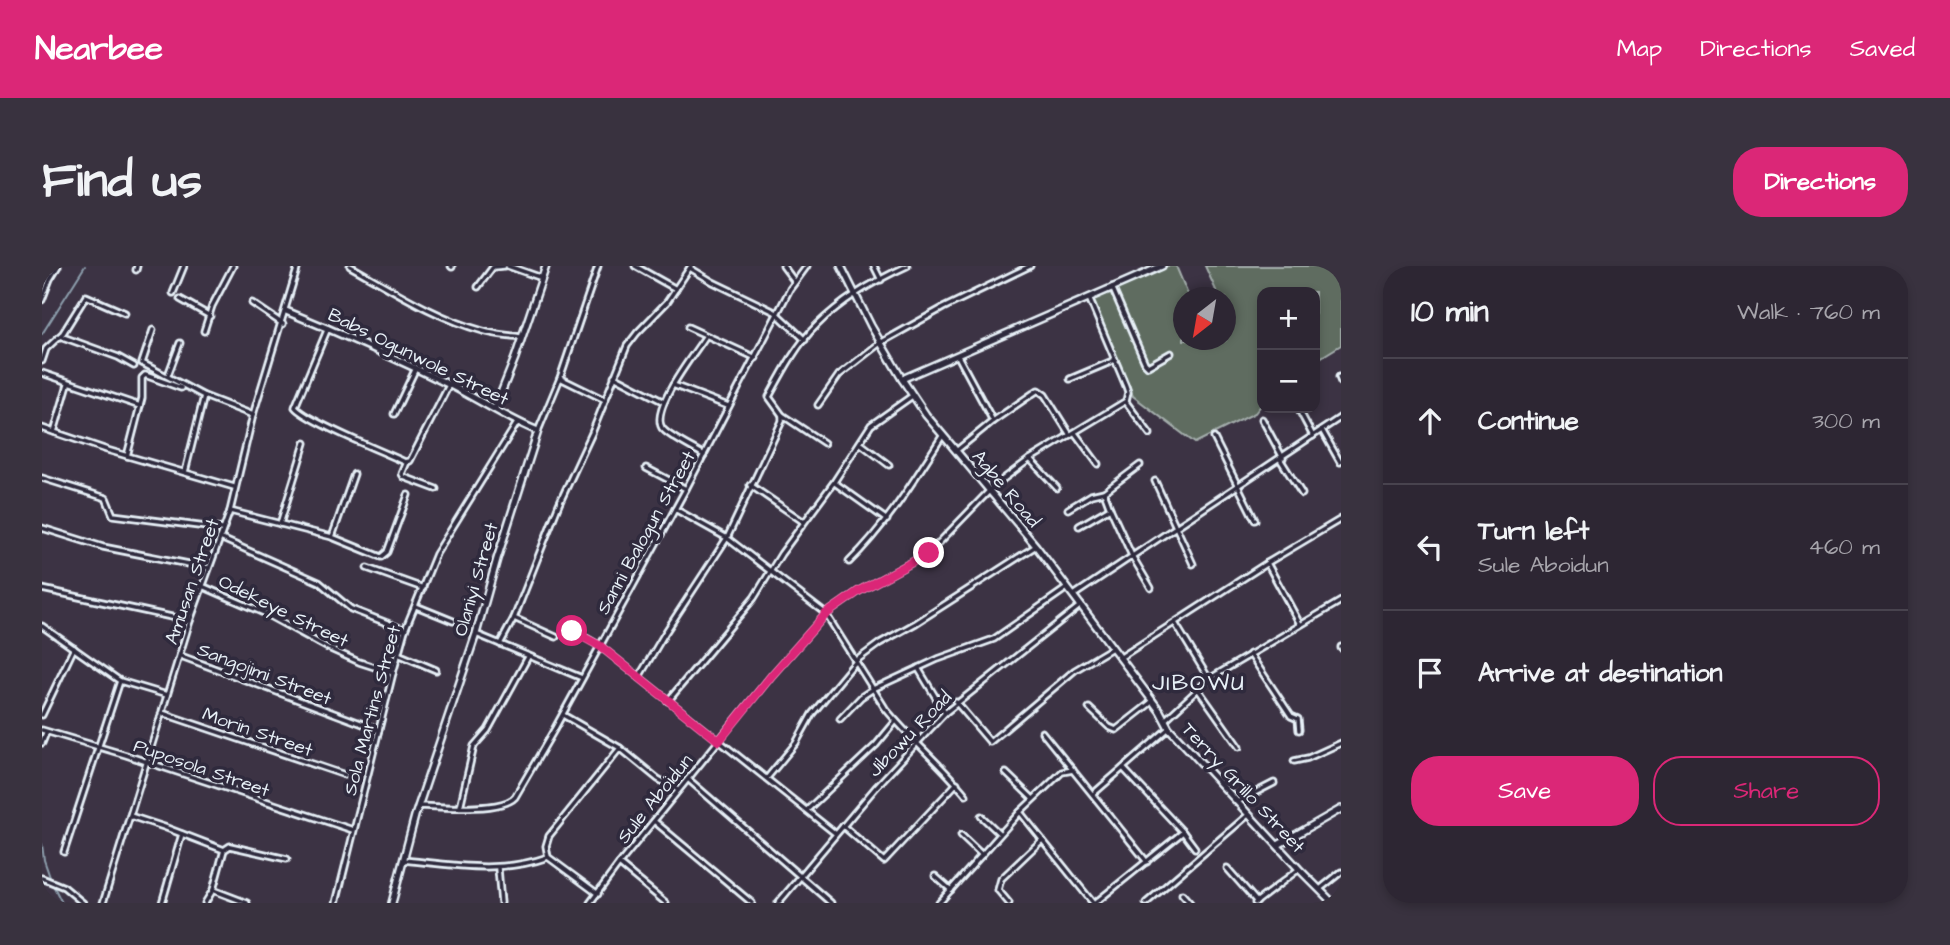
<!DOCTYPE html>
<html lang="en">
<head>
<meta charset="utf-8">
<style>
	:root { --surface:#2d2633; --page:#39323f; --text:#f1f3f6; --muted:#a7a5ac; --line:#48434e; --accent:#db2777 }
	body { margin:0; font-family:"Architects Daughter",sans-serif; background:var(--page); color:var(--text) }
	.controls { position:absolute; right:21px; top:21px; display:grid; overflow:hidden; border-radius:14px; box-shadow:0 4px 10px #0003 }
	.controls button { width:63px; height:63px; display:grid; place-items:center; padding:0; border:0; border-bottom:2px solid var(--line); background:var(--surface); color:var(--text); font:35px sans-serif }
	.compass { position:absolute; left:1131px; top:21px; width:63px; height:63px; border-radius:50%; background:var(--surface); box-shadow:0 4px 10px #0003; rotate:211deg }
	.stop { position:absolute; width:21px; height:21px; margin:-16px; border:5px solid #db2777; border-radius:50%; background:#fff }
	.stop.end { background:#db2777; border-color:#fff; box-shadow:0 2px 7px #0008 }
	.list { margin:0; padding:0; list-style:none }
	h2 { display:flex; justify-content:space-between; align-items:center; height:91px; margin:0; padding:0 28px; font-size:30px }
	h2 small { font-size:23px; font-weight:400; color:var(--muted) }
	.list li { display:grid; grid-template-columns:46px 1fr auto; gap:21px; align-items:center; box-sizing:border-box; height:126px; padding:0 28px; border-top:2px solid var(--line) }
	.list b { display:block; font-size:26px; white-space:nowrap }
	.list p { margin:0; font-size:23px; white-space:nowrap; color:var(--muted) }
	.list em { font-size:23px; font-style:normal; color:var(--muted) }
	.actions { display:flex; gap:14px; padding:21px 28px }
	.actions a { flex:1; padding:16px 0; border:2px solid var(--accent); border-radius:28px; text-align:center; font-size:24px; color:var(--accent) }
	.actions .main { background:var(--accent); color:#fff }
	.icon { flex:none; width:38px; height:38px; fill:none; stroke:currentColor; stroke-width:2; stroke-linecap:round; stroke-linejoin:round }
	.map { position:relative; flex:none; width:1299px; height:637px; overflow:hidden; border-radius:28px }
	header { display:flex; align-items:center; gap:42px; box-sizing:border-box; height:98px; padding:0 35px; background:var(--accent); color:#fff }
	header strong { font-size:33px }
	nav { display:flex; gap:38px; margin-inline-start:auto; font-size:24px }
	.intro { display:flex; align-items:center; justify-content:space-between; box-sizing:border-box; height:168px; padding:0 42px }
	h1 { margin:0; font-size:49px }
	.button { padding:18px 32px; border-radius:28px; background:var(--accent); color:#fff; font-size:24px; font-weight:700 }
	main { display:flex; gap:42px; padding:0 42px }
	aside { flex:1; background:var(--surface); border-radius:28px; box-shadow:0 4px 10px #0003 }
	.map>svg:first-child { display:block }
	.green { fill:#5f6c61; stroke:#a4aeac; stroke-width:2 }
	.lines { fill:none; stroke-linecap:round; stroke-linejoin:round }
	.stream { stroke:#8d9fad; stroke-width:2 }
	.street-casing { stroke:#e8f1f8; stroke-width:9 }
	.secondary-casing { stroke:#e8f1f8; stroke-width:10 }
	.street { stroke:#2f2a3d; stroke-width:3.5 }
	.secondary { stroke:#2f2a3d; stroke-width:5 }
	.route { stroke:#db2777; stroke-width:9 }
	.labels { text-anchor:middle; stroke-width:7; stroke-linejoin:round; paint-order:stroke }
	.street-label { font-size:19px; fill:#e8f1f8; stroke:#2f2a3d }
	.quarter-label { font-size:23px; letter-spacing:2px; fill:#e8f1f8; stroke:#2f2a3d }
</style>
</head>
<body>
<header>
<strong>Nearbee</strong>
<nav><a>Map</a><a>Directions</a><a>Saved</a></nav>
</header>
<div class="intro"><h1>Find us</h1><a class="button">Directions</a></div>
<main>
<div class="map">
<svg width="1299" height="637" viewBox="0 0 1299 637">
	<rect width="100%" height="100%" fill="#3c3344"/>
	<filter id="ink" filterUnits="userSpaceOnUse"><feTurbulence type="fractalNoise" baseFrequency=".0143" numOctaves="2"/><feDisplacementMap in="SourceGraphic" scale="14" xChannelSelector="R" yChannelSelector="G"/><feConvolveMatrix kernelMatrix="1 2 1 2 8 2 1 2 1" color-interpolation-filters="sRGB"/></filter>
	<g filter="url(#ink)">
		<polygon class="green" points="1121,0 1134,0 1147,31 1142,32 1142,74 1164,74 1167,81 1184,74 1184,60 1189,57 1184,44 1184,32 1177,31 1163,0 1299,0 1299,79 1273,95 1273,26 1220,26 1220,138 1213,147 1153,177 1091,130 1048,33"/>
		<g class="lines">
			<g class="stream">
				<polyline points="0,68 43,0"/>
				<polyline points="0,578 2,594 9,614"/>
				<polyline points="11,619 20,637"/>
			</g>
			<g class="street-casing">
				<g id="street">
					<path d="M308 0C351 24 394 52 441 65 453 69 467 69 479 71"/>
					<polyline points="409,0 410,1"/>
					<polyline points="466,0 500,12"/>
					<polyline points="593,0 634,23"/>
					<polyline points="741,0 753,16"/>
					<polyline points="832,0 839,14"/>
					<polyline points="648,2 671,16 733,46 763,74"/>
					<polyline points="94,4 95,0"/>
					<polyline points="436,21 451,1 462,0"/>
					<polyline points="1070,21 1103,97 1106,100 1129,87"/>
					<polyline points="131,27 142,0"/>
					<polyline points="138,33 168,50"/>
					<polyline points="0,34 8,13 16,0"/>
					<polyline points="210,37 241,58"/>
					<polyline points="646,61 714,92"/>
					<path d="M286 62 253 141C264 155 342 186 363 196L368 195 407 119"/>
					<polyline points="111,64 100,97 162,130 211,149"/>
					<polyline points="162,65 170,40 191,0"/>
					<polyline points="18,70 76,91 92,100"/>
					<polyline points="916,90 951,155"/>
					<polyline points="0,95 4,83 21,67 44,30 83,47"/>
					<polyline points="0,107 98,140"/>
					<polyline points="126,109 138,77"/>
					<polyline points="572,110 622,136"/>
					<polyline points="1297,111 1299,116"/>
					<polyline points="518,112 563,134"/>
					<polyline points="1028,113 1073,94"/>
					<polyline points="631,119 686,140"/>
					<polyline points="1084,136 1108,168"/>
					<polyline points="776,139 797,109 838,77 901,42 988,0"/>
					<polyline points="1256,142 1271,170"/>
					<polyline points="352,148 373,104"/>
					<polyline points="1220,153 1241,192"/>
					<polyline points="0,162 65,184 192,221"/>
					<polyline points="1280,164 1298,196"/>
					<polyline points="496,165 518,112 556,0"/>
					<polyline points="12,166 26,118"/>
					<polyline points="1033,167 1056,198"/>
					<polyline points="1172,172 1213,254"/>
					<path d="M782 177 740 149 727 131C740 107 755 78 775 59 799 35 834 14 865 0"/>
					<polyline points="818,177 847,199"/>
					<polyline points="914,185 951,155 996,124 1003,129 1028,169"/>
					<path d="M662 189C651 182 627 171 620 162 608 143 652 88 663 71"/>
					<polyline points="85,190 100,132 100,112 103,109 139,122"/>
					<polyline points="988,193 1015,222"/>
					<polyline points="1238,193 1260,228"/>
					<polyline points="365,196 360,208 362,211 394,223"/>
					<polyline points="604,202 644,223"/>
					<polyline points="143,206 162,130"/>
					<polyline points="0,212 64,232 71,249 180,263"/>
					<polyline points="1113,215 1151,298"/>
					<polyline points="793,217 845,254"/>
					<polyline points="708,219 762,256"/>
					<polyline points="1068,242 1062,226 1098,199"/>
					<path d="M633 243 685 272 784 348 843 442C868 473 899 498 924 529"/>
					<polyline points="1026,243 1049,229 1062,226"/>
					<polyline points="188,245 290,271 339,291 345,286 366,229"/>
					<polyline points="238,258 263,177"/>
					<polyline points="1037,260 1068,242 1090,290 1109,322"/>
					<polyline points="0,262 61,281 167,302"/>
					<polyline points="290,271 312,208"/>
					<polyline points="178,272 277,316 309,343 363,364"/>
					<path d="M807 296C845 259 872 214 901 169"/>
					<polyline points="1225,297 1258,358"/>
					<polyline points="325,302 381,322"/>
					<polyline points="160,320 222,347 286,382 317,396 351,407"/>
					<polyline points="0,323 148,355"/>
					<polyline points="1032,329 1299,151"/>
					<polyline points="374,340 411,355"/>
					<polyline points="472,352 514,371"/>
					<polyline points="1133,357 1167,413"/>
					<polyline points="0,360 78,415 125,429"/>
					<polyline points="530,364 558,380 794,568"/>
					<polyline points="434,368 540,412"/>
					<polyline points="458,378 472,352 517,238 550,167 585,80 595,67 625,36 649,0"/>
					<polyline points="1299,381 1299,382"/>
					<polyline points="356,388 394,404"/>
					<polyline points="1208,388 1249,450 1256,453 1257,464"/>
					<polyline points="139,390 337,464"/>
					<polyline points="1079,391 1225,297 1299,253"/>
					<polyline points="876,402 903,447"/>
					<polyline points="597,411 623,367 685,272 740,155 740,149"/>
					<polyline points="1156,423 1197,481"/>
					<polyline points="626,435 712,332 739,288 792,216 829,159 870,130"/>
					<polyline points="914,436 948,476 1033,404 1070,382"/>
					<polyline points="1047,442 1067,461 1074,464 1111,435"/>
					<polyline points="120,447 303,509"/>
					<polyline points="0,449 32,382"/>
					<polyline points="521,449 578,482 616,513 636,524"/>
					<polyline points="798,453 819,431 831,423 896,393 952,373 1025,322"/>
					<polyline points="1124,453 1167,413 1299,335"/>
					<polyline points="0,464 84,489 311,564"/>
					<polyline points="1000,466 1105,596"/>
					<polyline points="0,477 4,467"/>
					<polyline points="1252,495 1266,492 1299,477"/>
					<polyline points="1081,502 1141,566 1153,582"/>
					<polyline points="964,507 991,533"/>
					<polyline points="725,512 754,477 770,448 815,394 838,377 874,357 994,280"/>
					<polyline points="646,513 789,637"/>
					<polyline points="1051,528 1127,462"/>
					<polyline points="1195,536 1232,517"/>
					<path d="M376 540C397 541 460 546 473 531L512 464 644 223 748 23 765 0"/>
					<polyline points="418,541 432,480 446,464 486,391"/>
					<polyline points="765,544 834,479 854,455"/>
					<polyline points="978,546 1051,637"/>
					<polyline points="88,550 122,561 182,584 188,580 245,593"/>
					<polyline points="939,550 958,568"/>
					<polyline points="612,555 710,637"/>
					<polyline points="801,560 842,595 915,517"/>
					<polyline points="919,569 940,589"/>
					<polyline points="22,586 78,415"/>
					<path d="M362 594C411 599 458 608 506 591"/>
					<polyline points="577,598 624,637"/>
					<polyline points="456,602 459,637"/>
					<polyline points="1185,602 1215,636"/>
					<polyline points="893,610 909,624"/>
					<polyline points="0,612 22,621 41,637"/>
					<polyline points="1278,623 1299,606"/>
					<polyline points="171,624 205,637"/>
					<polyline points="556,628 506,591 504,580 507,570 578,482"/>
					<polyline points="1140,628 1148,637"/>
					<polyline points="61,637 148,355 188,245 211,149 256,0"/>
					<polyline points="120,637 140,568"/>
					<polyline points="163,637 171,624 182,584"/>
					<polyline points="294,637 351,407 363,364 394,288 475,157"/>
					<polyline points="548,637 577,598 730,409 784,348 817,325 887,287 952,220 988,193 1084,135 1086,126 1084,120 1047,32"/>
					<polyline points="736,637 835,520 903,447 1039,339"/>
					<polyline points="897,637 978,546 1020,506 1031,504"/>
					<polyline points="967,637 956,624 959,613 1000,574"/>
					<polyline points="1053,637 1141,566"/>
					<polyline points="1104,637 1206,549"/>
					<polyline points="1213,637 1257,603"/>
				</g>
			</g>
			<g class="secondary-casing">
				<g id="secondary">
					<polyline points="799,0 829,60 860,113 884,149 994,280 1118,445 1127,462 1257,603 1291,637"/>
					<path d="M244 45C300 68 356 93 410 120 439 135 466 153 496 165L455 293 434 368 373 550 350 637"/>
					<polyline points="860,113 1120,0"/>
					<polyline points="453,142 473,92 504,0"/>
					<polyline points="1236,579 1299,543"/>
				</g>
			</g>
			<use href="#street" class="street"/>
			<use href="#secondary" class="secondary"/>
		</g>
	</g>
	<g class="lines" filter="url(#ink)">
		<polyline class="route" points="530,365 558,380 677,475 730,409 784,348 817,325 887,287"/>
	</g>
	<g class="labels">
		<g class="street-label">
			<text transform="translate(377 90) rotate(26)" y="7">Babs Ogunwole Street</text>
			<text transform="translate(965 222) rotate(50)" y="7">Agbe Road</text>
			<text transform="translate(603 266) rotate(-61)" y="7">Sanni Balogun Street</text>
			<text transform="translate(433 313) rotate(-74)" y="7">Olaniyi Street</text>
			<text transform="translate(149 315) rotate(-71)" y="7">Amusan Street</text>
			<text transform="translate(242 344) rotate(26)" y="7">Odekeye Street</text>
			<text transform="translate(223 407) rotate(21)" y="7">Sangojimi Street</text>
			<text transform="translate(329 444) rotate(-75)" y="7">Sola Martins Street</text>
			<text transform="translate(216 465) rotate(19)" y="7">Morin Street</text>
			<text transform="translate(867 467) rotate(-46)" y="7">Jibowu Road</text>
			<text transform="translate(160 501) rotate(19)" y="7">Puposola Street</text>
			<text transform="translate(1202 521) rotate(47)" y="7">Terry Grillo Street</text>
			<text transform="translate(612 532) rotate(-51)" y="7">Sule Aboidun</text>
		</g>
		<g class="quarter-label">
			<text x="1157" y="424">JIBOWU</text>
		</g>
	</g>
</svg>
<div class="controls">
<button>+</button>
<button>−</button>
</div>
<svg class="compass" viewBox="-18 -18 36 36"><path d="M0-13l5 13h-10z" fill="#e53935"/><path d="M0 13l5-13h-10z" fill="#a7a5ac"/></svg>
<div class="stop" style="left:530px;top:365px"></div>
<div class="stop end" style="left:887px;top:287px"></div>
</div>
<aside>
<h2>10 min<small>Walk · 760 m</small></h2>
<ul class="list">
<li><svg class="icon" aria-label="ahead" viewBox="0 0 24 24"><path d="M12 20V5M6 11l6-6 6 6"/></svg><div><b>Continue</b></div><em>300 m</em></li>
<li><svg class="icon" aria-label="left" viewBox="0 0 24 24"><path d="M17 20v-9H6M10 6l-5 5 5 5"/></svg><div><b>Turn left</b><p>Sule Aboidun</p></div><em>460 m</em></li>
<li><svg class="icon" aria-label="arrive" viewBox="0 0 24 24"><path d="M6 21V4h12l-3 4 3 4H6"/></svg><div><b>Arrive at destination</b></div></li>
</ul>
<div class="actions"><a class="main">Save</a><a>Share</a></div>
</aside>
</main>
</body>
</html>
